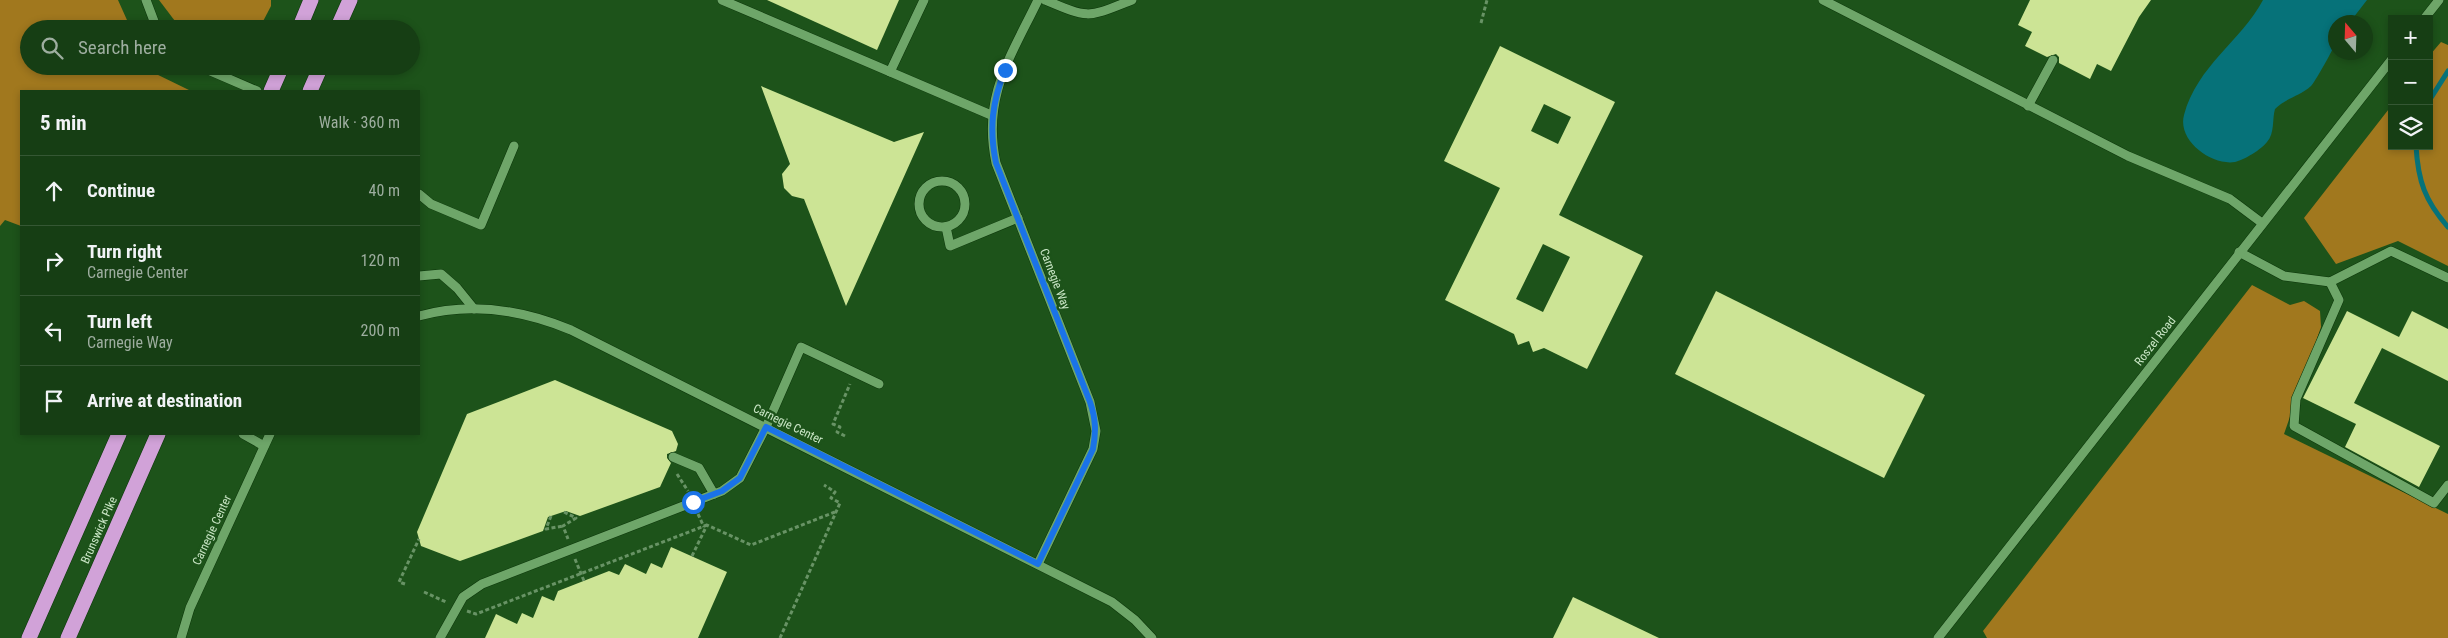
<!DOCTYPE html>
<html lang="en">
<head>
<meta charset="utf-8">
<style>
	:root { --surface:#163e14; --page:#234922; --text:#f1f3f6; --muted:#9eaea0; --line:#355734 }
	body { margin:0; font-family:"Roboto Condensed",sans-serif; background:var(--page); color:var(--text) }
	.controls { position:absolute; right:15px; top:15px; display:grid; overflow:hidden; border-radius:0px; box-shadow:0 2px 8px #0003 }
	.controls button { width:45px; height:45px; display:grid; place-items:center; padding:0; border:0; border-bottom:1px solid var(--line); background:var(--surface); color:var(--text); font:25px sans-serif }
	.compass { position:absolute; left:2328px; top:15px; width:45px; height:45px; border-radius:50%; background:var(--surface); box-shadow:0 2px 8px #0003; rotate:341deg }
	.stop { position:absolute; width:15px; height:15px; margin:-11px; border:4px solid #1a73e8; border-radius:50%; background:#fff }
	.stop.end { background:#1a73e8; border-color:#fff; box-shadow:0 1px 5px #0008 }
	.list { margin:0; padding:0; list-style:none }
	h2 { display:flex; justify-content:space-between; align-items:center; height:65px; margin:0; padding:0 20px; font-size:21px }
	h2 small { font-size:16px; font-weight:400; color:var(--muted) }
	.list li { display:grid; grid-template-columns:32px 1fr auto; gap:15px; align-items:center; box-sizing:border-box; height:70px; padding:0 20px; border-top:1px solid var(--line) }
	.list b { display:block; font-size:19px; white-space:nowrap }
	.list p { margin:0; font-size:16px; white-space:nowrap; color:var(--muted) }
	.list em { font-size:16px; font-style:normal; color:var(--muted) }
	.icon { flex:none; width:28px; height:28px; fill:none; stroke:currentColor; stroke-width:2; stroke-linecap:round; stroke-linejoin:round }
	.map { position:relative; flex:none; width:2448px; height:638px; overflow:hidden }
	.search { position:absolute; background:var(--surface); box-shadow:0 2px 8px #0003; left:20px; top:20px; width:400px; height:55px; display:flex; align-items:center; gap:12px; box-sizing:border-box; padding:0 18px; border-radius:28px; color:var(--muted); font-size:19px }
	.panel { position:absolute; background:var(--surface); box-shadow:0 2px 8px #0003; left:20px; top:90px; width:400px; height:345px; border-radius:0px }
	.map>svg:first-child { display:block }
	.forest { fill:#a1781e }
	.water { fill:#067279 }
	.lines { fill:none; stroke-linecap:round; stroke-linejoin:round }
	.stream { stroke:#067279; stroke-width:5 }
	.building { fill:#cce495; fill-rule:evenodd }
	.minor-casing { stroke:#0c360a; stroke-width:10 }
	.highway-casing { stroke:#0c360a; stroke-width:16 }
	.path { stroke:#689365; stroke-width:3; stroke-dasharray:4 2.5; stroke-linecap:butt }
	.minor { stroke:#6ea669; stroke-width:9 }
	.highway { stroke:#d1a2d8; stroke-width:15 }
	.route { stroke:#1a73e8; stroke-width:6 }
	.labels { text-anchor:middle; stroke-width:5; stroke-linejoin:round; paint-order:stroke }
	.street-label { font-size:12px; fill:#cbe7c7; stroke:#1d531a }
</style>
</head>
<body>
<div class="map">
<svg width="2448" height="638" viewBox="0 0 2448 638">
	<rect width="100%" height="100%" fill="#1d531a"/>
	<g class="forest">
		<polygon points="0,0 118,0 131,29 29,29 29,66 149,66 152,72 191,91 21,91 21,226 5,220 0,226"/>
		<polygon points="159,0 271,0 271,6 259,29 181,29"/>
		<polygon points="2441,42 2448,45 2448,266 2398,241 2336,264 2304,218 2392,105 2392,146 2429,146 2429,56"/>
		<polygon points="2252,285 2290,305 2304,301 2320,311 2321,327 2284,434 2448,514 2448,638 1987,638 1983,631"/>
	</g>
	<path class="water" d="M2263 0H2367L2350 22H2336C2336 29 2336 36 2336 42 2335 46 2314 84 2311 86 2300 96 2286 98 2275 109 2272 119 2275 133 2267 142 2262 149 2244 160 2235 162 2212 166 2177 141 2184 115 2197 66 2241 41 2263 0Z"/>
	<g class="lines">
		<g class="stream">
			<polyline points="2429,101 2448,71"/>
			<path d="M2416 146C2418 181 2425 201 2448 227"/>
		</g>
	</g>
	<g class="building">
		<polygon points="767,0 899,0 877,50"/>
		<polygon points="2030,0 2151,0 2139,17 2111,71 2097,64 2090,79 2059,63 2059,57 2056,54 2047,57 2025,46 2032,32 2018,25"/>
		<path d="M1500 46 1615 102 1559 215 1643 256 1587 369 1544 348 1533 352 1529 341 1518 345 1514 334 1445 300 1500 188 1444 161ZM1544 104 1571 117 1558 144 1531 131ZM1543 244 1570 257 1543 312 1516 299Z"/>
		<polygon points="761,86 894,142 924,132 846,306 804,199 792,196 784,188 782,174 790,164"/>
		<polygon points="1716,291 1925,395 1884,478 1675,374"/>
		<polygon points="2347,311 2399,337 2412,311 2448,329 2448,381 2382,348 2354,403 2440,446 2419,487 2345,447 2356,424 2303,398"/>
		<polygon points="555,380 672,431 678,444 676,451 667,454 667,458 671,463 660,487 580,516 566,511 548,517 543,531 460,561 421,546 417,532 467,414"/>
		<polygon points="671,547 727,572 698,638 485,638 496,614 517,624 522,613 533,618 542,596 554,601 558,591 609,571 619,575 625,564 646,574 651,563 662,568"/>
		<polygon points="1573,597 1659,638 1553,638"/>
	</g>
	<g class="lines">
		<g class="minor-casing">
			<g id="minor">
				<polyline points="146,0 157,29"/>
				<polyline points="722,0 991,115"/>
				<path d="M1038 0C1010 58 982 97 996 163L1090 402 1096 431 1093 449 1038 564"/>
				<path d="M1045 0C1090 19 1087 18 1132 0"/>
				<polyline points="1823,0 2128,156 2230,199 2262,223"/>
				<polyline points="2424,19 2439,0"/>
				<polyline points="199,66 257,91"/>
				<polyline points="890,72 924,0"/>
				<polyline points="2028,106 2053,60"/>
				<circle cx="942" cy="204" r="23"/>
				<polyline points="419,194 431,204 481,225 514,146"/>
				<polyline points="946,227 950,246 1018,218"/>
				<polyline points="2239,252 2284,276 2330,282 2391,251 2448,278"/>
				<polyline points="419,276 441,274 457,288 474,309"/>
				<polyline points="2330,282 2339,300 2296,399 2294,426 2434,503 2448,485"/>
				<path d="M419 316C470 302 523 310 571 330L1112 602 1135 620 1152 638"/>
				<polyline points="243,434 264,446"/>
				<polyline points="673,457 699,468 714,494"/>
				<polyline points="181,638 190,608 270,434"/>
				<polyline points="440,638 463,597 482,584 722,491 740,478 766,427 801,347 879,384"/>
				<polyline points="1938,638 2392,59"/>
			</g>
		</g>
		<g class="highway-casing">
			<g id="highway">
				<polyline points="299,29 311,0"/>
				<polyline points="337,29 350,0"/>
				<polyline points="271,91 282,66"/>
				<polyline points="310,91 321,66"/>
				<polyline points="29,638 119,434"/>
				<polyline points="68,638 158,434"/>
			</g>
		</g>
		<g class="path">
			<polyline points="1481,23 1487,0"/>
			<polyline points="845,436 837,432 840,427 833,424 850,384"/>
			<polyline points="677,474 688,491"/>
			<polyline points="564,512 576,518 563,526 568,539"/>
			<polyline points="698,514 704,527"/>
			<polyline points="551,516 546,529 563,526"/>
			<polyline points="692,556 707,525 751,545 835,512"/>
			<polyline points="575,559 584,581"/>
			<polyline points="405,584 399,582 419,539"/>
			<polyline points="424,592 446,602"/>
			<polyline points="467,611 476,614 707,525"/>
			<polyline points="780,638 840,503 831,498 835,492 824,485"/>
		</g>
		<use href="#minor" class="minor"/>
		<use href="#highway" class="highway"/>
	</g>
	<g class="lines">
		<path class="route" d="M693 502 722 491 740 478 766 427 1038 564 1093 449C1096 432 1096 419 1090 402L996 163C989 129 992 102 1005 70"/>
	</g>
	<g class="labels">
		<g class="street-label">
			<text transform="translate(1055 279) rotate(69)" y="4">Carnegie Way</text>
			<text transform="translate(2155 341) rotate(-52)" y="4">Roszel Road</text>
			<text transform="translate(788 424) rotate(26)" y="4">Carnegie Center</text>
			<text transform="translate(99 530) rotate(-66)" y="4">Brunswick Pike</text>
			<text transform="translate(212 530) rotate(-65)" y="4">Carnegie Center</text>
		</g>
	</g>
</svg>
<div class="controls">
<button>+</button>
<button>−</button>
<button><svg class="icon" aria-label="layers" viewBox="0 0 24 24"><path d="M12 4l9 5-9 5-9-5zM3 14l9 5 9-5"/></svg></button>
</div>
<svg class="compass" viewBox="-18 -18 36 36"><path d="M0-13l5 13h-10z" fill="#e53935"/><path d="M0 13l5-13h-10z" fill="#9eaea0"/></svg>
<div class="stop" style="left:693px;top:502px"></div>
<div class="stop end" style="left:1005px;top:70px"></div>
<div class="search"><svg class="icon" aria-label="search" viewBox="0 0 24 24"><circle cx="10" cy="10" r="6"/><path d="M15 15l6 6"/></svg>Search here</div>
<section class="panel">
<h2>5 min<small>Walk · 360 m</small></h2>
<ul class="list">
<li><svg class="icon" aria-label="ahead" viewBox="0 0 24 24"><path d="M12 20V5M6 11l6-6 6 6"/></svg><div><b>Continue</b></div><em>40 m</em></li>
<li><svg class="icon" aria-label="right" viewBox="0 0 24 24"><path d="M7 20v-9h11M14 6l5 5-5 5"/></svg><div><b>Turn right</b><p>Carnegie Center</p></div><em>120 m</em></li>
<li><svg class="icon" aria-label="left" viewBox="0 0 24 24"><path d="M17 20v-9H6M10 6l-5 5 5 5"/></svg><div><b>Turn left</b><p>Carnegie Way</p></div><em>200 m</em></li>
<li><svg class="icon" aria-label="arrive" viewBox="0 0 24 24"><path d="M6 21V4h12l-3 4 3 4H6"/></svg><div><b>Arrive at destination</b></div></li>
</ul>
</section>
</div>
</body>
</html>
